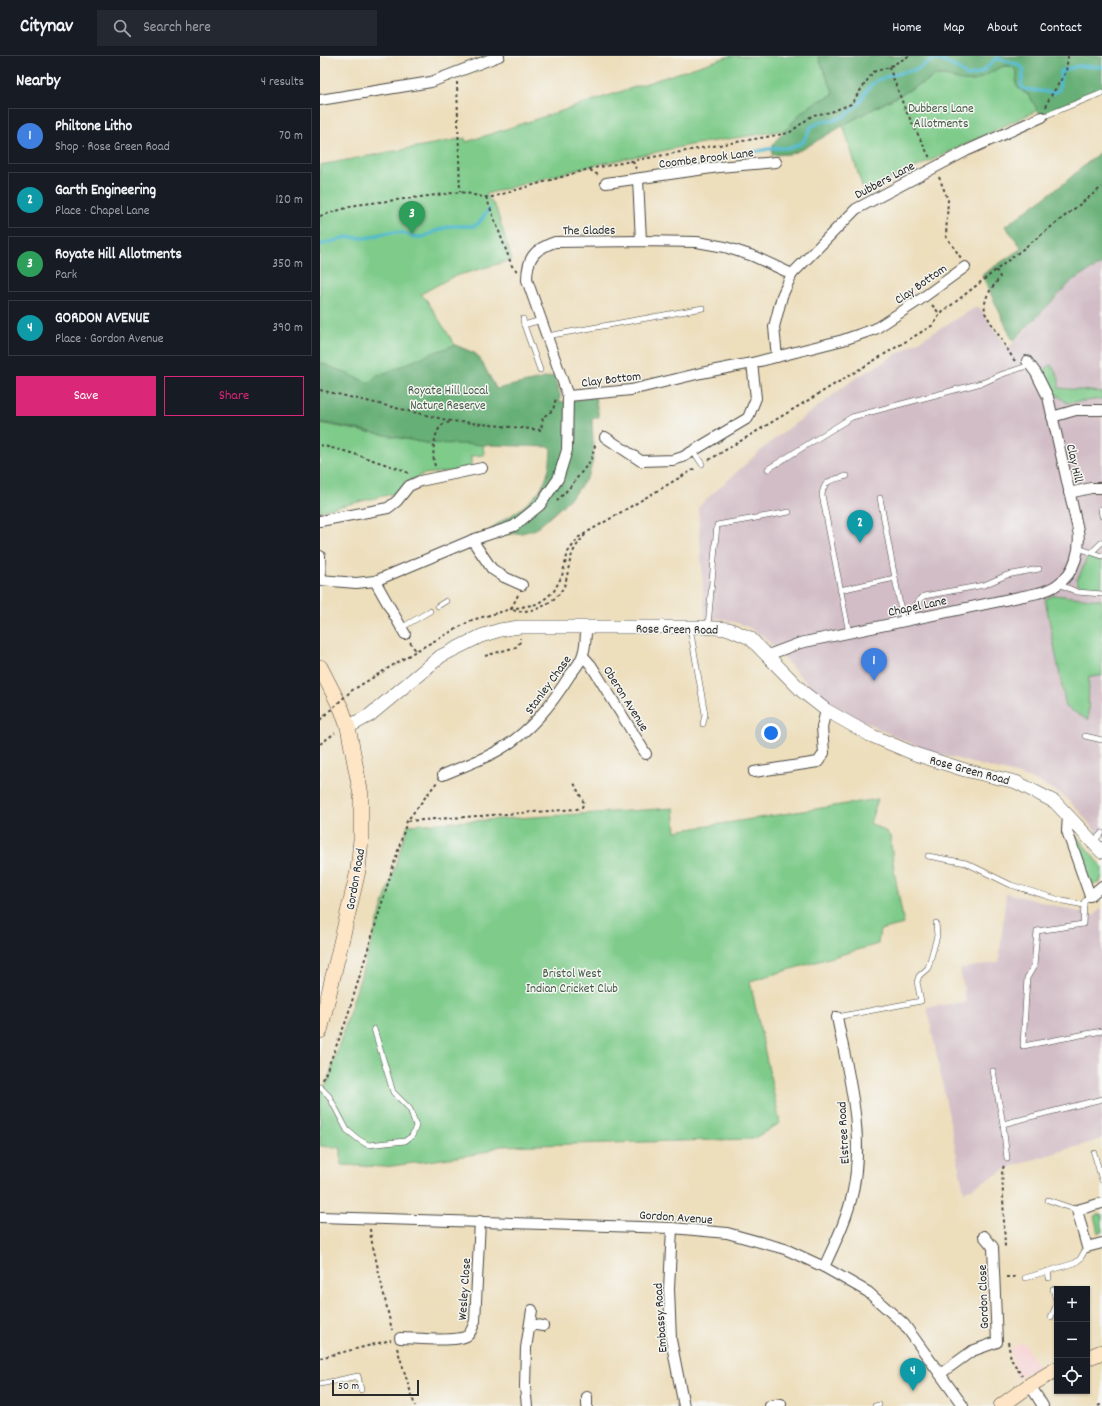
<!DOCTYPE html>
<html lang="en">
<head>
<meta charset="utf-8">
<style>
	:root { --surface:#171b24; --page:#242831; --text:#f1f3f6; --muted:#9ea1a6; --line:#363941; --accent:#db2777 }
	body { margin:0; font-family:Dekko,sans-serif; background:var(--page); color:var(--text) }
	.controls { position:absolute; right:12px; bottom:12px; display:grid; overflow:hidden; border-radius:0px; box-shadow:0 1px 3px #0004 }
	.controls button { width:36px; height:36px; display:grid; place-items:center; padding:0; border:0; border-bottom:1px solid var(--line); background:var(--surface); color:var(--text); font:20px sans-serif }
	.scale { position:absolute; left:12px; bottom:10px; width:87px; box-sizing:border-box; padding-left:4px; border:2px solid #2b2b2b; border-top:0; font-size:11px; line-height:14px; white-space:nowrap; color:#2b2b2b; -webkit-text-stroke:3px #f6f6f2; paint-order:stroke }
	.you { position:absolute; left:451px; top:677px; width:14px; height:14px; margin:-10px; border:3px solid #fff; border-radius:50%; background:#1a73e8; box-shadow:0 0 0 6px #1a73e833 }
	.badge { display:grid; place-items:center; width:26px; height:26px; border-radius:50%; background:var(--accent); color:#fff; font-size:13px; font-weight:700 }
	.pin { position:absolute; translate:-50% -33px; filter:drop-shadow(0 1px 2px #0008) }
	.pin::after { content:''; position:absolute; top:21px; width:14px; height:12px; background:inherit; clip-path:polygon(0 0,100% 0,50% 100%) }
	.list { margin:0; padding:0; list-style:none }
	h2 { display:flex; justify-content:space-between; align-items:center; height:52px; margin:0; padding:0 16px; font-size:17px }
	h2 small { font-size:13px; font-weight:400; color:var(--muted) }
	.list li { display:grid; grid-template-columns:26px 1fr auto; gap:12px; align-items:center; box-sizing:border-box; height:56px; margin:0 8px 8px; padding:0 8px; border:1px solid var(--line); border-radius:0px }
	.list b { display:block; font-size:15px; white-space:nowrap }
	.list p { margin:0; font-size:13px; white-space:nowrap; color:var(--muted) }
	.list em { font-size:13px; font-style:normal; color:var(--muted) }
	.actions { display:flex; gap:8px; padding:12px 16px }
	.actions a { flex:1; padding:9px 0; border:1px solid var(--accent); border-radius:0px; text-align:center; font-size:14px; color:var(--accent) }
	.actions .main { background:var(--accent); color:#fff }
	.icon { flex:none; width:22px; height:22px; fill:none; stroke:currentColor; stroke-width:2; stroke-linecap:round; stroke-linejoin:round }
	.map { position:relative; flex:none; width:782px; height:1350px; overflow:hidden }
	header { display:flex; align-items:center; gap:24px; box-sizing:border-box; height:56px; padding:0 20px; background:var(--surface); border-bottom:1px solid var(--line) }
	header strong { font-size:19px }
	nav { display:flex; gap:22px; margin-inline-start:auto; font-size:14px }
	.search { width:280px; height:36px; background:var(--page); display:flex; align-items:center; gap:10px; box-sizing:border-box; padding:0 14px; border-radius:0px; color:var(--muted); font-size:15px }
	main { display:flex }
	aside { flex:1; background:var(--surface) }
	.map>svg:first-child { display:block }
	.built { fill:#f7cfd1 }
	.industrial { fill:#d2bdc6 }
	.green { fill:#7ecb8a; stroke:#547b5a }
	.forest { fill:#66af76; stroke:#486d50 }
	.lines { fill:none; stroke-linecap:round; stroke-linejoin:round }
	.stream { stroke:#52bad0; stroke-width:3.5 }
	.service-casing { stroke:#484641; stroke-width:6 }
	.minor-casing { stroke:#484641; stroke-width:12 }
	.tertiary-casing { stroke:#484641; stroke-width:14 }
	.secondary-casing { stroke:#484641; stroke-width:16 }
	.path { stroke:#484641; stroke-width:2; stroke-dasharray:3 3; stroke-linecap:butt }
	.service { stroke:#fff; stroke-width:5 }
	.minor { stroke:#fff; stroke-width:10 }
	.tertiary { stroke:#fff; stroke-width:13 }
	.secondary { stroke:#fde5c5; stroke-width:15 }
	.path-bridge { stroke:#484641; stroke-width:2; stroke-dasharray:3 3; stroke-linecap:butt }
	.labels { text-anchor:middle; stroke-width:3; stroke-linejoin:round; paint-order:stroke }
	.park-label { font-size:13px; fill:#445b48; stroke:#f6f6f2 }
	.street-label { font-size:13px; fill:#2b2b2b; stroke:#f6f6f2 }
</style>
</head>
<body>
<header>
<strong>Citynav</strong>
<div class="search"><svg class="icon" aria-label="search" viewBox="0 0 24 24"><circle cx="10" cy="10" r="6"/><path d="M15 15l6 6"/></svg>Search here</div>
<nav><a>Home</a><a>Map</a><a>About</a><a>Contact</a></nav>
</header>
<main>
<aside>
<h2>Nearby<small>4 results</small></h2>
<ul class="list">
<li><span class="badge" style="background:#3f7fe0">1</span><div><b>Philtone Litho</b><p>Shop · Rose Green Road</p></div><em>70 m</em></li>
<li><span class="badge" style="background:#0f9aa8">2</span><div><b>Garth Engineering</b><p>Place · Chapel Lane</p></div><em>120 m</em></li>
<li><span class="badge" style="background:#2e9e5b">3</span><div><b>Royate Hill Allotments</b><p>Park</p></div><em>350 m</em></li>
<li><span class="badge" style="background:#0f9aa8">4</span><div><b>GORDON AVENUE</b><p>Place · Gordon Avenue</p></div><em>390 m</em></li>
</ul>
<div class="actions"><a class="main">Save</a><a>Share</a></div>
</aside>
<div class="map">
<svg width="782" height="1350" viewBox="0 0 782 1350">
	<rect width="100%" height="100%" fill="#f6f6f2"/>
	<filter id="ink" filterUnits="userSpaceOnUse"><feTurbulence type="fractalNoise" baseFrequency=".025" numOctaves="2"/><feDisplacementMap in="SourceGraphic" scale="8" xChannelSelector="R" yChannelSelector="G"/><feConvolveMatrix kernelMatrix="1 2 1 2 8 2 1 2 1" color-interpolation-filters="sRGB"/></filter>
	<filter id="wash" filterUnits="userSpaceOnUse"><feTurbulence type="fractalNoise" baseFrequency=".012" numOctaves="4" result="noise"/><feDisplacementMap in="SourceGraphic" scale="16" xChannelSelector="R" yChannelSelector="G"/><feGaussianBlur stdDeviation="0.9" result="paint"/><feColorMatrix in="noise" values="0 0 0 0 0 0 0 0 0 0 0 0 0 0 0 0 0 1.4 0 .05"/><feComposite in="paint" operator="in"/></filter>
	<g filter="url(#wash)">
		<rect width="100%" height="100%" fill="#eddebc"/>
		<polygon class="built" points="703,1286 718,1311 697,1322 690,1292"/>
		<g class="industrial">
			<polygon points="782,208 782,783 760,756 744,740 725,729 703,720 607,695 567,677 524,655 496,637 443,580 426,570 404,563 385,562 378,451 448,388 533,324 658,250 688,292 753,224"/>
			<polygon points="686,837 774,860 782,852 782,1083 692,1110 644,1136 607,951 646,946 640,913 679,906"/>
		</g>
		<g class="green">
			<polygon points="410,0 498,0 514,38 493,48 483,55 466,74 370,89 275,109 166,138 176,152 192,204 132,221 101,238 106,243 135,289 154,297 159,301 177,334 235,327 238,330 239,338 71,380 106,387 163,388 164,399 151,400 151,412 136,415 104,418 89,425 76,437 0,455 0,367 51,377 0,365 0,109 145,82 146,86"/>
			<polygon points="684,10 690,10 694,12 697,17 696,28 703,36 709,39 718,54 544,136 523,69 616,20 629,20 636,24 679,12"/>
			<polygon points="731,309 739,322 739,332 782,336 782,343 747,347 737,339 723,314"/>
			<polygon points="767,501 782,505 782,533 760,531 756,524 761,516"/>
			<polygon points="734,539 782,544 782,620 769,620 768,664 746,651 725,543"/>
			<polygon points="558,743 550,767 565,775 570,780 574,814 584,868 560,874 558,888 430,925 460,1067 433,1083 180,1090 158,1098 65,1111 21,1109 21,1092 0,1090 0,1038 8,1025 88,769 354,752 356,775"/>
			<polygon points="756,780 782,810 782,820 780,827 770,828 755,783"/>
			<polygon points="782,1158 782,1176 778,1177 774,1160"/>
		</g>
		<g class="forest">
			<path d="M498 0H782V33L720 59 709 39 698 32 696 28 697 17 694 12C691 11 689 9 685 10 677 11 665 22 654 25 640 28 630 18 616 20L543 58 483 93 470 98 452 99 453 89 456 84 483 55 493 48 514 38Z"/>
			<polygon points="782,94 782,208 753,224 693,285 662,219 702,192 685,170 743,128"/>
			<path d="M135 289 154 297 159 301 176 333 234 320 240 339V346L275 341 279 361 272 363C272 379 276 399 270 415 263 434 232 459 216 473L202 477 173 480 171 473C179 465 190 461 199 454 224 435 230 422 231 391L106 387 0 366V306L49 327 57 319 65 317 107 299Z"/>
		</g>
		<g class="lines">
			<g class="stream">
				<path d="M424 98 453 92H471L483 86 491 71 502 65H512L525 60 538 49 549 31 556 25 568 20 598 13 608 6 618 3 637 12 647 20C662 19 666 13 676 2L700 9 704 14 701 29 704 33 734 37 739 34 741 15 758 10 782 11"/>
				<polyline points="0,189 27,181 46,182 70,176 84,177 94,181 103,181 116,175 131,170 154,170 159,167 169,153"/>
			</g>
		</g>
	</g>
	<g filter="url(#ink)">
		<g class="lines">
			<g class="service-casing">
				<g id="service">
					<polyline points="722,61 782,37"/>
					<polyline points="203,263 204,269"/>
					<polyline points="227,280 383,252"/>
					<polyline points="220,314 204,269 221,264"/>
					<polyline points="373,395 382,408"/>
					<polyline points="448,413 532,361 665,326 680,319 710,309"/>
					<path d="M527 420C513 424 504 423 502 439L529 577"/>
					<polyline points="560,442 583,565"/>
					<polyline points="781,453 782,460"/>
					<polyline points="758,492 782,500"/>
					<polyline points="772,496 782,486"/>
					<polyline points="739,528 757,536 782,538"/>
					<polyline points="520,534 575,522"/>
					<polyline points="118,550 126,545"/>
					<polyline points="588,564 600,543 604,540 664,529 687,519 719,513"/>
					<polyline points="388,570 397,469 469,456"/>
					<polyline points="81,572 110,555"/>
					<polyline points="370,572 385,658 383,668"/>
					<polyline points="765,680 782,684"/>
					<polyline points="773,786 782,777"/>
					<polyline points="608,800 646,807 691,829 743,845 764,849"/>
					<polyline points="770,840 764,846 763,868 717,875 714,910 707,922 703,990 782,975"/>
					<polyline points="517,961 601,945 597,926 599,920 608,912 617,880 616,867"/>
					<polyline points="673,1015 683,1068 687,1103"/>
					<polyline points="0,1031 9,1040 27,1074 38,1083 48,1089 85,1085 92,1080 96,1070 90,1053 73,1036 54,973"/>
					<polyline points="683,1068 782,1043"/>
					<polyline points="774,1097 782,1124"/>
					<polyline points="728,1144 757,1154"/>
					<polyline points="728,1215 729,1222"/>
					<polyline points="705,1222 755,1207 760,1203 767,1191"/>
					<polyline points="731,1261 737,1248 733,1233"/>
					<polyline points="0,1328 38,1320 41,1334"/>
					<polyline points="555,1350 559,1349"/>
				</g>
			</g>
			<g class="minor-casing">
				<g id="minor">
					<polyline points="0,44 111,26 179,0"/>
					<polyline points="318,123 321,185"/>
					<polyline points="286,127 399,111 456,106"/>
					<polyline points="457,301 454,271 462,240 472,218 536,153 646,95 722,61"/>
					<polyline points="248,340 311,334 381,317 432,307 523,284 555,273 601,243 645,211"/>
					<polyline points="732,361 756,354 782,354"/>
					<polyline points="285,381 321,405 353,404 363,401 428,362 436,342 432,307"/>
					<polyline points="749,437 771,432 782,432"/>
					<polyline points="0,465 68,452 77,445 89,430 100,425 162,412"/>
					<polyline points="152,484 172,513 184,521 202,529"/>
					<polyline points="0,500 1,524"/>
					<path d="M0 524 36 527 55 525 152 484 194 470 220 449 238 423 247 394 248 340 207 224C207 202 214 193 235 186L321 185 377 186 405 191 433 200 472 218"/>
					<polyline points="55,525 85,578"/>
					<path d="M448 599 480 587 718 537C725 535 732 533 738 528 755 517 761 493 758 474L728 341 716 317 707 305"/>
					<polyline points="263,600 271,609 326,698"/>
					<polyline points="434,716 498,706 504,697 502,671 506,654"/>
					<path d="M123 719C141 711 162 704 179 694 210 676 231 649 250 619 255 613 261 606 263 598 266 589 266 580 266 571"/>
					<polyline points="748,759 747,775 770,840 782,830"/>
					<polyline points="782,1147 757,1154 767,1191 782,1187"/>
					<polyline points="0,1161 352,1172 407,1177 465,1193 504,1211 548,1236 584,1268 643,1350"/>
					<polyline points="352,1172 349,1233 351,1284 364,1350"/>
					<path d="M504 1211C515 1187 528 1161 533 1135 545 1076 528 1018 517 961"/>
					<polyline points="210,1268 223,1270"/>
					<path d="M80 1282C94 1282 139 1287 148 1279 152 1275 153 1270 155 1265L160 1165"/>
					<polyline points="620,1318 652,1295 677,1286 673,1191 664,1180"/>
					<polyline points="710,1329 723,1350"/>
					<polyline points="267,1341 267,1350"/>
					<polyline points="207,1350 205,1331 206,1292 212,1254"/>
					<polyline points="450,1350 461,1348"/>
				</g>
			</g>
			<g class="tertiary-casing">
				<polyline id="tertiary" points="28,671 50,659 121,600 161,580 180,574 199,571 381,571 409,573 430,582 483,636 506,654 550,679 595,698 645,714 696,726 735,746 782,796"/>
			</g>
			<g class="secondary-casing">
				<g id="secondary">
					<polyline points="0,611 22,654 28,671 41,739 41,783 38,815 0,975"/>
					<polyline points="767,1302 782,1296"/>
					<polyline points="681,1350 710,1329 737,1313"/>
				</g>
			</g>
			<g class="path">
				<polyline points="569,11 585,53 610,102"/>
				<polyline points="137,26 140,136"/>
				<polyline points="726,51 729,43 746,16 748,0"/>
				<polyline points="313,105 316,113"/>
				<polyline points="270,114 280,120"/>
				<polyline points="619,121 628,144 626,180 641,202"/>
				<polyline points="166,141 192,210 197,215"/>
				<path d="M0 160 36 149 140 136C152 137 158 142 172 141L269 113 387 91 469 77 493 59 511 56 531 48 553 16 569 11 589 0"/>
				<path d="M676 214 680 221C671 234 663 240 665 257L694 304 696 305"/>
				<polyline points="612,249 620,258"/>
				<polyline points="0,334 131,365 221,374 223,361 233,354 236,342"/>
				<polyline points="0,389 28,396 83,414 90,418"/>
				<polyline points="389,404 613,269 620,258 782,131"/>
				<path d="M115 410C112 400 113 379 121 370 123 368 127 367 130 366"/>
				<polyline points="237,445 250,431 271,404 276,386"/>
				<path d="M198 539 191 553C198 557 203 555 211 554 219 553 224 550 231 545 252 530 244 515 254 494 258 487 262 482 267 477"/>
				<polyline points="90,586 96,595"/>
				<polyline points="165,600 196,591 200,586 200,582"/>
				<polyline points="31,635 96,595 152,564 191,553 217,548 226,542 234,535 242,520 248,496 259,481 376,412"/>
				<polyline points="0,664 5,659"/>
				<polyline points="0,688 15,677"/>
				<polyline points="88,765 257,753 262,751 264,747 253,725"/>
				<polyline points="3,1024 26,965 87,765 117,726"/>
				<polyline points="684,1110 682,1114 685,1191"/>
				<polyline points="50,1173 51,1182 72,1274"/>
				<polyline points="686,1221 698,1221"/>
				<polyline points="688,1286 691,1303 702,1320"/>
				<polyline points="77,1292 95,1350"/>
				<polyline points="0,1302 71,1284"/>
				<polyline points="778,1350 782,1348"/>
			</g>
			<use href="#service" class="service"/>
			<use href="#minor" class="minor"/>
			<use href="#tertiary" class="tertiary"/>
			<use href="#secondary" class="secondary"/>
			<polyline class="path-bridge" points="5,659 31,635"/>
		</g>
	</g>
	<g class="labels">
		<g class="park-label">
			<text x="621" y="56">Dubbers Lane<tspan x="621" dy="15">Allotments</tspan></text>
			<text x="128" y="338">Royate Hill Local<tspan x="128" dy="15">Nature Reserve</tspan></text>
			<text x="252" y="921">Bristol West<tspan x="252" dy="15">Indian Cricket Club</tspan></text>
		</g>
		<g class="street-label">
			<text transform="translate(386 101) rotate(-7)" y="5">Coombe Brook Lane</text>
			<text transform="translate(564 123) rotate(-28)" y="5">Dubbers Lane</text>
			<text transform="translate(269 173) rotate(-1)" y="5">The Glades</text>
			<text transform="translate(600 227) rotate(-35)" y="5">Clay Bottom</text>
			<text transform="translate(291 322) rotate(-7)" y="5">Clay Bottom</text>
			<text transform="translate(756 407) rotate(77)" y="5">Clay Hill</text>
			<text transform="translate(597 549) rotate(-12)" y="5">Chapel Lane</text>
			<text transform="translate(357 572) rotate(1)" y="5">Rose Green Road</text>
			<text transform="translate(227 628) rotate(-54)" y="5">Stanley Chase</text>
			<text transform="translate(307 642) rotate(58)" y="5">Oberon Avenue</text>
			<text transform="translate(650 713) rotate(15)" y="5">Rose Green Road</text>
			<text transform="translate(34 823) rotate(-80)" y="5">Gordon Road</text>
			<text transform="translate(522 1077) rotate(-93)" y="5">Elstree Road</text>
			<text transform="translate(356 1160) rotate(4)" y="5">Gordon Avenue</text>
			<text transform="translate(143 1233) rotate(-86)" y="5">Wesley Close</text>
			<text transform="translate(662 1241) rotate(-92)" y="5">Gordon Close</text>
			<text transform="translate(339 1262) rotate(-94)" y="5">Embassy Road</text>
		</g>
	</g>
</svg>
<div class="controls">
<button>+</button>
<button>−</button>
<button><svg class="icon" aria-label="locate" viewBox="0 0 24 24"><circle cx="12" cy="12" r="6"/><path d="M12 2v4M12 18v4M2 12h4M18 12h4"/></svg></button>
</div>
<div class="scale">50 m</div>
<div class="you"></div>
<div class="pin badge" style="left:554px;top:625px;background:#3f7fe0">1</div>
<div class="pin badge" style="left:540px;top:487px;background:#0f9aa8">2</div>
<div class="pin badge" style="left:92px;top:178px;background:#2e9e5b">3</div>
<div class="pin badge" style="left:593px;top:1335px;background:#0f9aa8">4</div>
</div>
</main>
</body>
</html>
